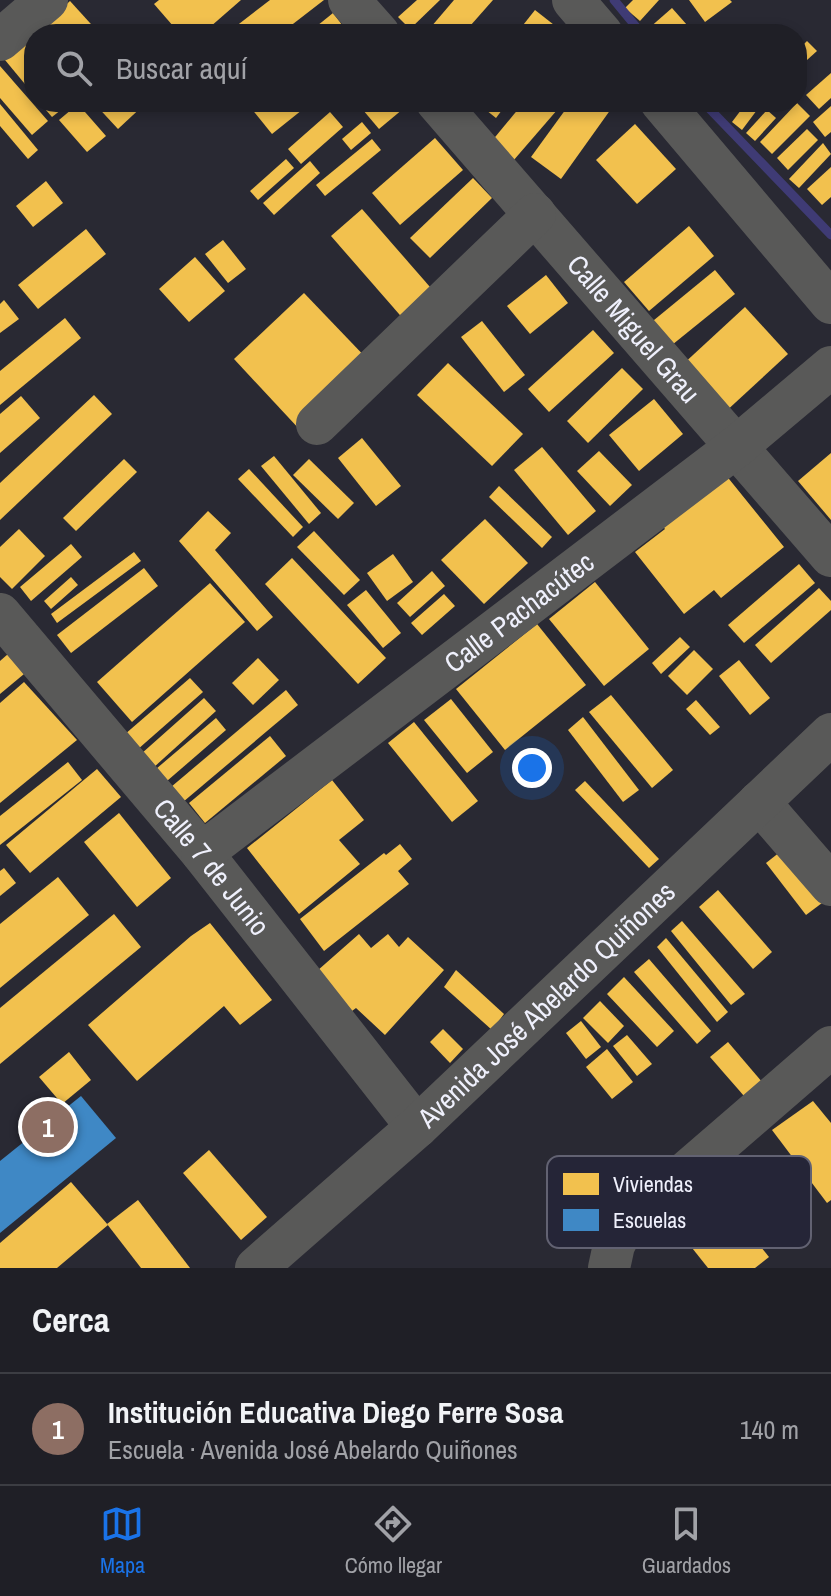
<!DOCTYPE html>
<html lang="es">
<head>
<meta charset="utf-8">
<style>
	:root { --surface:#1f1f26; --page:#27272e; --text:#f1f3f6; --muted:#a1a2a7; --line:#3c3d43; --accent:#1a73e8 }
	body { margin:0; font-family:"Archivo Narrow",sans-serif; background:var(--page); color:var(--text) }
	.you { position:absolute; left:532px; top:768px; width:28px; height:28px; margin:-20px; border:6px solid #fff; border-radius:50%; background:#1a73e8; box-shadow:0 0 0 12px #1a73e833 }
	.badge { display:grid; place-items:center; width:52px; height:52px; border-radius:50%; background:var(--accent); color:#fff; font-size:26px; font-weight:700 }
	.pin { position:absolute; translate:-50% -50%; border:4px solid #fff; box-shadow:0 2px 8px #0006 }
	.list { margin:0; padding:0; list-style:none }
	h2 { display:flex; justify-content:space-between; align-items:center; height:104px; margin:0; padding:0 32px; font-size:34px }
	h2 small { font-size:26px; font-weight:400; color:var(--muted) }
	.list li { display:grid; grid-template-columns:52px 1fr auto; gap:24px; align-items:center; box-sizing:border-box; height:112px; padding:0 32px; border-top:2px solid var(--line) }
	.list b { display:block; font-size:30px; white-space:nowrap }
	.list p { margin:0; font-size:26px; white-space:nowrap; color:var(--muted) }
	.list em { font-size:26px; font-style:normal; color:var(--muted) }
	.icon { flex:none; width:44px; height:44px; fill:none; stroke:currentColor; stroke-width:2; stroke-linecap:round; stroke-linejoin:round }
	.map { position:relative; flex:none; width:831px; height:1268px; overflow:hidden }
	.search { position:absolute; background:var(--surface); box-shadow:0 4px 12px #0003; left:24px; right:24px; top:24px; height:88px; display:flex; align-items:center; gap:20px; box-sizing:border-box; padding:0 28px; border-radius:32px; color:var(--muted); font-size:30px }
	.sheet { height:216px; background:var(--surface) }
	nav { display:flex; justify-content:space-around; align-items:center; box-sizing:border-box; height:112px; border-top:2px solid var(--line); background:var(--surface); font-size:22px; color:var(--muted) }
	nav a { display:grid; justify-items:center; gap:4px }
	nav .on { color:var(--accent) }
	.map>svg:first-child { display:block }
	.homes { fill:#f2c14e }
	.schools { fill:#3f88c5 }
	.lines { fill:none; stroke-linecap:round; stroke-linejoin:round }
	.stream { stroke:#3f3b75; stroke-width:9 }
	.minor { stroke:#595958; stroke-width:42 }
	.labels { text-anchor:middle; stroke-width:8; stroke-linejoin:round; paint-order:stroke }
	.street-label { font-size:28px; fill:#eff0fc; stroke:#252537 }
	.key { fill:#252537; stroke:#626272; stroke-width:2 }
	.key-label { font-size:22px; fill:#eff0fc }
</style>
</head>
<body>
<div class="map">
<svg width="831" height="1268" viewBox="0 0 831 1268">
	<rect width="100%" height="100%" fill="#292933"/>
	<g class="homes">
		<polygon points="159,0 241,0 202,34 180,34 154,4"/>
		<polygon points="270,0 324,0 280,34 226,34"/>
		<polygon points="417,0 440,0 410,29 398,17"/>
		<polygon points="454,0 493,0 463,34 425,34"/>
		<polygon points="633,0 659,0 640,21 625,8"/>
		<polygon points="689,0 730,0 732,2 705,22"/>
		<polygon points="70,1 100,34 34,34"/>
		<polygon points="672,8 695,34 652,34 648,29"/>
		<polygon points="535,10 563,32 561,34 516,34"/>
		<polygon points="333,13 349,34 307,34"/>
		<polygon points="28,41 34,48 34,95 5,60"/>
		<polygon points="807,41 817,51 797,69 797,51"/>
		<polygon points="0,66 48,121 32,135 0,98"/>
		<polygon points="831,73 831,98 819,109 806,95"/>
		<polygon points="39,102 71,102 52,117"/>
		<polygon points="93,102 147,102 118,129"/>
		<polygon points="246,102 312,102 272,134"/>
		<polygon points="374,102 397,102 403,109 379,129 363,110"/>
		<polygon points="476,102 508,102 496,118"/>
		<polygon points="524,102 564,102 513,161 491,142"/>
		<polygon points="571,102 616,102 561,179 531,157"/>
		<polygon points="747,102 763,102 742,130 732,122"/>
		<polygon points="797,103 810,116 772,154 760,142"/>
		<polygon points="0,104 38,150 28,159 0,126"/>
		<polygon points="78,104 106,136 87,152 59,120"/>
		<polygon points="831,106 831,132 825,137 813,122"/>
		<polygon points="767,110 776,118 755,141 746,133"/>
		<polygon points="330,112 343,127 301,164 288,149"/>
		<polygon points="362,122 371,133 351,150 342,139"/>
		<polygon points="635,124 676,169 637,204 596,160"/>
		<polygon points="807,129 818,140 788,170 777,158"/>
		<polygon points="435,138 463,170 400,225 372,193"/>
		<polygon points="372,139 381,150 325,196 316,185"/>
		<polygon points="823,143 831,154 799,188 789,179"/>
		<polygon points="286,159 294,168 258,200 250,191"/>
		<polygon points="310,161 320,173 274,215 263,203"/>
		<polygon points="831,167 831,197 822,205 807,189"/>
		<polygon points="473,178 492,198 430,258 410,238"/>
		<polygon points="46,181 63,203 33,227 16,206"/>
		<polygon points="362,209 437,295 406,322 331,236"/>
		<polygon points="689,226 714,256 649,311 624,282"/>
		<polygon points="86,229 106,254 38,309 18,285"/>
		<polygon points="223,240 246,269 228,283 205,254"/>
		<polygon points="195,257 225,291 189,322 159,289"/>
		<polygon points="715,270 735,294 667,349 648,325"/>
		<polygon points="546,275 568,303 530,334 507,306"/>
		<polygon points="304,293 372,364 301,431 234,359"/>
		<polygon points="4,300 19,319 0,333 0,304"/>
		<polygon points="745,307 788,354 723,414 680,367"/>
		<polygon points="65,318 81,338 0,405 0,371"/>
		<polygon points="482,321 525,375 504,392 461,337"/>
		<polygon points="593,330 614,353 549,412 528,389"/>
		<polygon points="448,363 523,434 492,466 417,395"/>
		<polygon points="622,368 643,389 588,443 567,421"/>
		<polygon points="94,395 112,414 0,520 0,483"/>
		<polygon points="21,396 40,418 0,453 0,414"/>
		<polygon points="654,399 683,434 639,471 609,435"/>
		<polygon points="362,438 401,486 376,506 338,458"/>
		<polygon points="542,447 596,511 568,535 514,470"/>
		<polygon points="599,451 632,485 610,506 577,471"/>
		<polygon points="831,453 831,520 798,481"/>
		<polygon points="274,456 321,513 309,524 261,466"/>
		<polygon points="124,459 137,472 76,531 63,518"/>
		<polygon points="309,459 354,503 338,519 293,475"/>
		<polygon points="249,469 303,527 293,537 238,479"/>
		<polygon points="725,474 784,547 721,598 714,590 684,614 635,552 665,529 662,525"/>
		<polygon points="499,486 552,537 542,548 489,497"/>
		<polygon points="208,511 231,533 215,550 273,617 257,631 179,541"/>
		<polygon points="485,519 528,563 484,604 441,560"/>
		<polygon points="19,529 45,556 12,589 0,577 0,547"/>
		<polygon points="314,531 360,580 344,595 297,547"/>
		<polygon points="71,544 82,557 31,601 20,587"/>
		<polygon points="134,552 141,561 57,623 51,614"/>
		<polygon points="393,554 413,582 387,601 367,573"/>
		<polygon points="292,558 386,658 358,684 265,584"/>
		<polygon points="799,564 815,583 744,643 728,625"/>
		<polygon points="144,568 158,586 71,653 57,635"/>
		<polygon points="432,571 445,586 410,617 397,603"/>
		<polygon points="71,577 78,585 51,609 44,601"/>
		<polygon points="595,582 649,649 604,686 549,619"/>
		<polygon points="210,583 245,622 132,722 97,682"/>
		<polygon points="819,588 831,601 831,610 771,663 755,645"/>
		<polygon points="366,590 401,633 383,648 347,605"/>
		<polygon points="444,594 455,606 422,635 411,623"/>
		<polygon points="537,624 586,685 505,750 456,689"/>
		<polygon points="680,637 690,647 661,674 652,663"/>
		<polygon points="694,650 713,669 687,695 668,676"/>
		<polygon points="8,654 24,674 0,694 0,661"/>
		<polygon points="258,658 279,680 253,705 232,683"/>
		<polygon points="739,660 770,698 750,715 719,676"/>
		<polygon points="190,678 203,692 137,750 124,735"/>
		<polygon points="24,682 77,740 0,803 0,703"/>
		<polygon points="286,690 298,705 183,802 171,787"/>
		<polygon points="611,695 673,770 652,788 589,712"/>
		<polygon points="204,698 216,711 153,768 141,754"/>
		<polygon points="451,699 493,752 467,773 424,720"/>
		<polygon points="696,700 720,727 710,735 686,709"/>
		<polygon points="583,717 639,790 623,802 568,730"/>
		<polygon points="216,718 226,730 167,781 156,769"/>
		<polygon points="414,722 478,801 452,822 388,743"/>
		<polygon points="270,736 286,756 205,823 189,803"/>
		<polygon points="68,762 82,780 0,845 0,816"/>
		<polygon points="97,769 121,797 30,873 6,845"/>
		<polygon points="332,780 364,820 339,840 360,864 299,914 247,848"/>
		<polygon points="585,781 659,859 649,868 575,790"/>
		<polygon points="119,813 171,878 137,907 84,842"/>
		<polygon points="400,844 412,859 398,871 409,884 324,951 300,919 384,853 386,855"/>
		<polygon points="785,848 826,900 806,915 766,863"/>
		<polygon points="4,868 16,883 0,896 0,871"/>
		<polygon points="58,877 89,915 0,988 0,924"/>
		<polygon points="718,890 772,952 753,969 699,907"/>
		<polygon points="114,914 141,947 0,1064 0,1008"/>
		<polygon points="682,921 745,994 731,1005 671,931"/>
		<polygon points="210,923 272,1000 240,1025 224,1006 137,1081 88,1025 191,936"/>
		<polygon points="359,934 371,948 388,934 399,947 408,937 444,970 385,1035 356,1008 352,1011 317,971"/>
		<polygon points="666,938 728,1012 717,1022 657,947"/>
		<polygon points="649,959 711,1031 697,1044 634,972"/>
		<polygon points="456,970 504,1014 492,1030 444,987"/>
		<polygon points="624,977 674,1031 657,1047 607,994"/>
		<polygon points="600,1001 624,1026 608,1043 583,1018"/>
		<polygon points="581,1021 601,1047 586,1059 566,1033"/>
		<polygon points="443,1029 463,1049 450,1063 430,1042"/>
		<polygon points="627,1035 652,1064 637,1076 613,1046"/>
		<polygon points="728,1042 768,1089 751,1104 710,1057"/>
		<polygon points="607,1049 633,1082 612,1099 586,1067"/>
		<polygon points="69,1052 91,1080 62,1104 39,1077"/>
		<polygon points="813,1101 831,1123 831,1200 827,1203 772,1130"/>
		<polygon points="209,1150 267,1217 241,1240 183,1173"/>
		<polygon points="71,1182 108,1225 57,1268 0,1268 0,1243"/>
		<polygon points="715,1190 769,1257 755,1268 708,1268 673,1224"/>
		<polygon points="138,1200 190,1268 141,1268 107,1224"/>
	</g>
	<polygon class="schools" points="81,1096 116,1138 0,1233 0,1161"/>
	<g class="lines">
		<g class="stream">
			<polyline points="614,0 642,34"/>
			<polyline points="703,102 831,235"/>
		</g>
		<g class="minor">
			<polyline points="349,0 379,34"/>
			<polyline points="573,0 602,34"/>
			<polyline points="0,40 47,0"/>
			<path id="s1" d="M437 102 831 556"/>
			<polyline points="661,102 831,303"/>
			<polyline points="317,424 535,214"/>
			<path id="s2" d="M0 614 202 853 417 1127"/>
			<polyline points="759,802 831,885"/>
			<path id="s3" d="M202 853 736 447 831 367"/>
			<path id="s4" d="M256 1268 417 1127 831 734"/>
			<polyline points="609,1268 614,1245 624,1226 831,1047"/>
		</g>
	</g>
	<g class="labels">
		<g class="street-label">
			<text dy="10" stroke="none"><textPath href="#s1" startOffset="300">Calle Miguel Grau</textPath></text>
			<text dy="10" stroke="none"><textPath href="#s3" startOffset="398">Calle Pachacútec</textPath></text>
			<text dy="10" stroke="none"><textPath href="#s2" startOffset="330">Calle 7 de Junio</textPath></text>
			<text dy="10" stroke="none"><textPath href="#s4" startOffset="392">Avenida José Abelardo Quiñones</textPath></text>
		</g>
	</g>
	<rect x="547" y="1156" width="264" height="92" rx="12" class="key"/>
	<rect x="563" y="1173" width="36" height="22" fill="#f2c14e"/>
	<rect x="563" y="1209" width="36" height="22" fill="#3f88c5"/>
	<g class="key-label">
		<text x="613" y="1192">Viviendas</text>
		<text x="613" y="1228">Escuelas</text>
	</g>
</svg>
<div class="you"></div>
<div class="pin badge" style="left:48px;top:1127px;background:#8d6e63">1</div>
<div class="search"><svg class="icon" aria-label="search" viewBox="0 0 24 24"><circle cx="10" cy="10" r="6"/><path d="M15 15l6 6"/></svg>Buscar aquí</div>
</div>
<section class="sheet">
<h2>Cerca<small></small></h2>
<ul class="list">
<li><span class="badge" style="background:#8d6e63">1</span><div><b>Institución Educativa Diego Ferre Sosa</b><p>Escuela · Avenida José Abelardo Quiñones</p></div><em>140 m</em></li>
</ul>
</section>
<nav>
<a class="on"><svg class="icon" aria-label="map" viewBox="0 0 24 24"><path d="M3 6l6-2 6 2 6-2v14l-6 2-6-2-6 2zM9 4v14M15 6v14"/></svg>Mapa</a>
<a><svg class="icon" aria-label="directions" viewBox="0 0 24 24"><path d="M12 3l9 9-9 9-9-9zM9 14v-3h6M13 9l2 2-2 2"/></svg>Cómo llegar</a>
<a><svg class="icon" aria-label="saved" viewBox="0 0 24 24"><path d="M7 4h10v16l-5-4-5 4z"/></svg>Guardados</a>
</nav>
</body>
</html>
